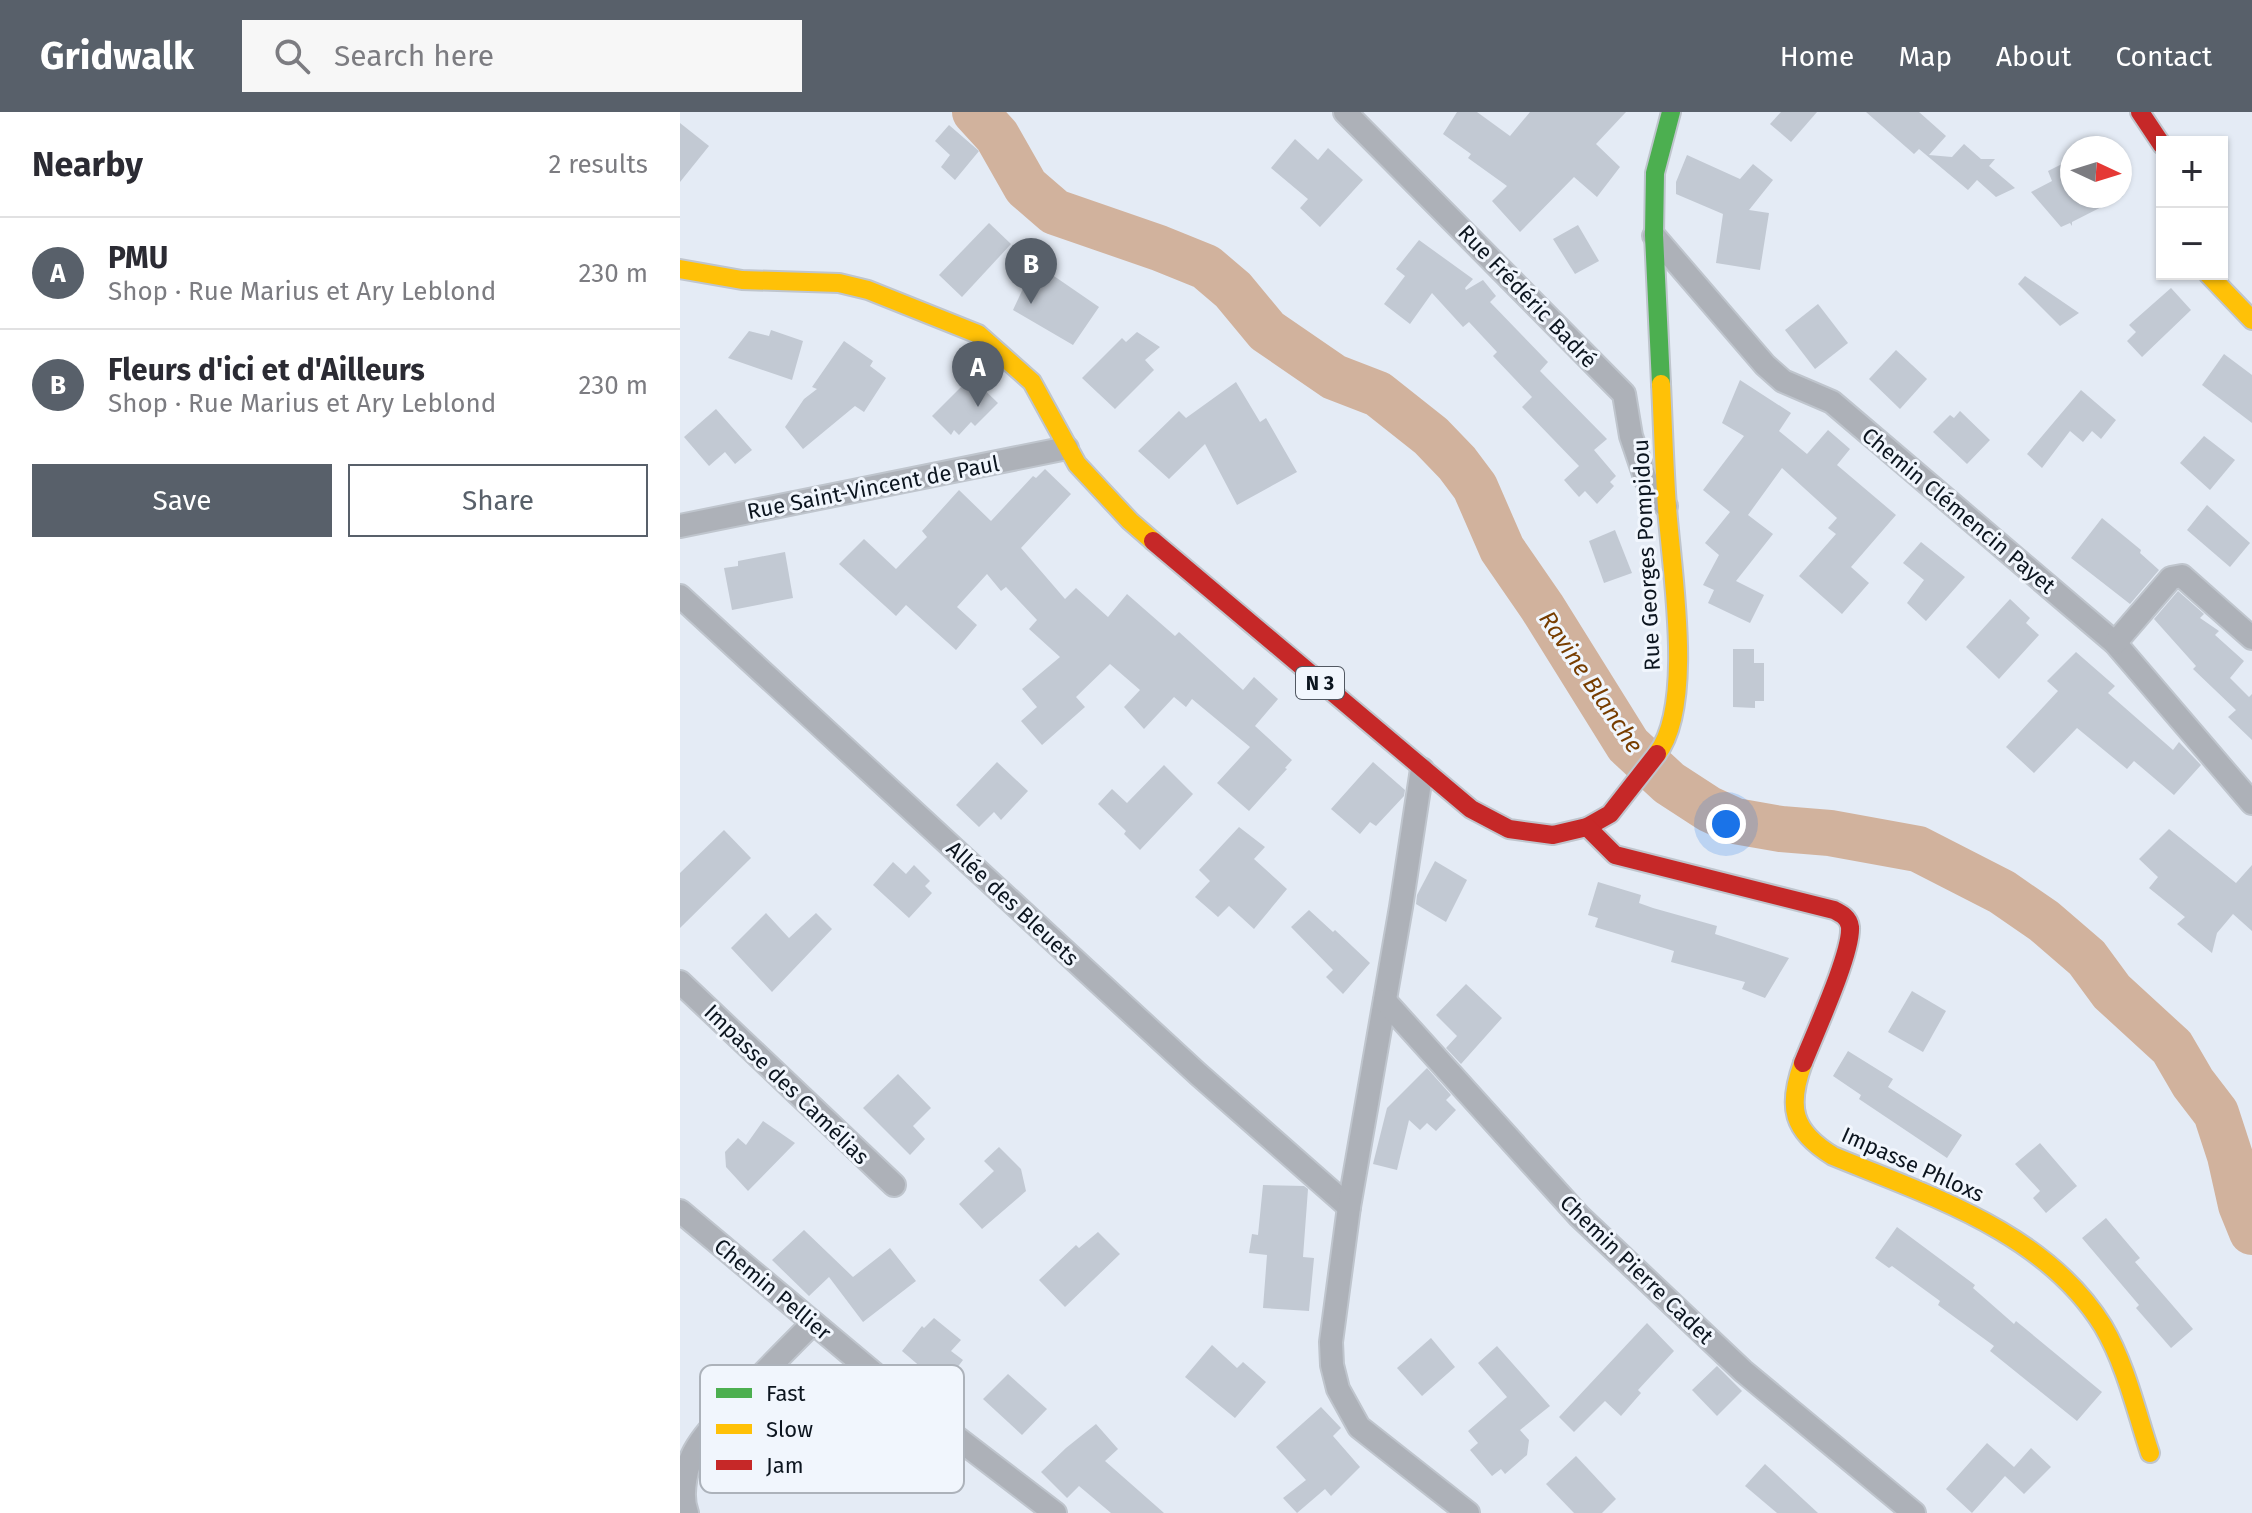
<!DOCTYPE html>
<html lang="en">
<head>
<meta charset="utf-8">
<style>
	:root { --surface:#fff; --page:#f7f7f7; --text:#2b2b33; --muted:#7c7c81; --line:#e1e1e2; --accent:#58606a }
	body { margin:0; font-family:"Fira Sans",sans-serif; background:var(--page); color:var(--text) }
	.controls { position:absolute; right:24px; top:24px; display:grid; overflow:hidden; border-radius:0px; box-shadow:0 2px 6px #0004 }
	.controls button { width:72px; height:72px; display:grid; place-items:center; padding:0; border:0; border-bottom:2px solid var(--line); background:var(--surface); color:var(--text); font:40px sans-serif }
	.compass { position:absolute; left:1380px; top:24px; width:72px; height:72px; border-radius:50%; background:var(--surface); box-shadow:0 2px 6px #0004; rotate:94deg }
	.you { position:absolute; left:1046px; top:712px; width:28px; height:28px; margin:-20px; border:6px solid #fff; border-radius:50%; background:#1a73e8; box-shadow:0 0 0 12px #1a73e833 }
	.badge { display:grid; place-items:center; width:52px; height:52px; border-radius:50%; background:var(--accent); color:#fff; font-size:26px; font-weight:700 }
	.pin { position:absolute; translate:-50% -66px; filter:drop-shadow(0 2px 4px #0008) }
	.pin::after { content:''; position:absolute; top:42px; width:28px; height:24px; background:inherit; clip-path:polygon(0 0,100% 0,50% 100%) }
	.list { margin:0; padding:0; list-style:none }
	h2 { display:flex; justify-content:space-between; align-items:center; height:104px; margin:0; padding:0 32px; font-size:34px }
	h2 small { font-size:26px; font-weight:400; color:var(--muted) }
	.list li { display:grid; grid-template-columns:52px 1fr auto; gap:24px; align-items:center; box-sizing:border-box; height:112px; padding:0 32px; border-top:2px solid var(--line) }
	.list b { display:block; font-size:30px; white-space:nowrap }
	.list p { margin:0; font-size:26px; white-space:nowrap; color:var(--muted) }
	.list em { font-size:26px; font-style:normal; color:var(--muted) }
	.actions { display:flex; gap:16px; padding:24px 32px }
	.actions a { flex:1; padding:18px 0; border:2px solid var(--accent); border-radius:0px; text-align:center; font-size:28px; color:var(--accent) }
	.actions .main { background:var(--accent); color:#fff }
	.icon { flex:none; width:44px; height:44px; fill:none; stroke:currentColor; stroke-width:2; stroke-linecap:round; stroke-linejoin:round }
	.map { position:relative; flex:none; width:1572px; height:1401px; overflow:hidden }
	header { display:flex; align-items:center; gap:48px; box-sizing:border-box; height:112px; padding:0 40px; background:var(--accent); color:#fff }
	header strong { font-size:38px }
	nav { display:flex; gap:44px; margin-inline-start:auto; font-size:28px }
	.search { width:560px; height:72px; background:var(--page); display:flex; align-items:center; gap:20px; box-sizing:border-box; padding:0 28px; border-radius:0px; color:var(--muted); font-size:30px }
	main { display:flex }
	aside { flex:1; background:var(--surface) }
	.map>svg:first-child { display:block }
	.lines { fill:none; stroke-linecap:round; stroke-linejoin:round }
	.river { stroke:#d1b29d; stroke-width:46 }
	.building { fill:#c2c9d3 }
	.street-casing { stroke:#bfc5cd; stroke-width:26 }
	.fast-casing { stroke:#bfc5cd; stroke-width:22 }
	.slow-casing { stroke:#bfc5cd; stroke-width:22 }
	.jam-casing { stroke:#bfc5cd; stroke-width:22 }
	.street { stroke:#adb1b8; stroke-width:22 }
	.fast { stroke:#4caf50; stroke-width:18 }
	.slow { stroke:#ffc107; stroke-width:18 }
	.jam { stroke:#c62828; stroke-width:18 }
	.labels { text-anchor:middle; stroke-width:6; stroke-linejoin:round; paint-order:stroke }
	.shield { fill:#f1f6fd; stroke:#515862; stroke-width:2 }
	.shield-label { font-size:20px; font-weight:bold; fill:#0c151f }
	.street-label { font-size:22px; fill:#0c151f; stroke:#f1f6fd }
	.water-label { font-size:24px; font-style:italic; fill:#773d00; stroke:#f1f6fd }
	.key { fill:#f1f6fd; stroke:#acb2ba; stroke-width:2 }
	.key-label { font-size:22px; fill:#0c151f }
</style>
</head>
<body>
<header>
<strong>Gridwalk</strong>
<div class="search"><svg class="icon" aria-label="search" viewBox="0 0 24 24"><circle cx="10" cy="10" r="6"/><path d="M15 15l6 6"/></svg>Search here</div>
<nav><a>Home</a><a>Map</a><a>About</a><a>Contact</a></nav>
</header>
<main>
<aside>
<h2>Nearby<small>2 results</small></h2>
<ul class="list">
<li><span class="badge">A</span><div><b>PMU</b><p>Shop · Rue Marius et Ary Leblond</p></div><em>230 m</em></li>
<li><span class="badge">B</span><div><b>Fleurs d'ici et d'Ailleurs</b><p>Shop · Rue Marius et Ary Leblond</p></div><em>230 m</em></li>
</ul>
<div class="actions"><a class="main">Save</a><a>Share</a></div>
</aside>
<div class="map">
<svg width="1572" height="1401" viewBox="0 0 1572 1401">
	<rect width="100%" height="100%" fill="#e4ebf5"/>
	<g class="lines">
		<polyline class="river" points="295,0 317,24 346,75 375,100 479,136 526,155 553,178 587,219 654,265 698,282 751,324 777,351 795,375 822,437 862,495 948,633 989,671 1029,697 1055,709 1101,717 1150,721 1238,737 1322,780 1364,809 1407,846 1432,880 1492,935 1513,971 1536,1001 1550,1044 1561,1093 1572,1120"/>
	</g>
	<g class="building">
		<polygon points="777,0 797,0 830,24 850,0 946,0 916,32 940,55 917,85 894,65 840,120 812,89 827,74 788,46 791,42 763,22"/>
		<polygon points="1101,0 1137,0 1111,30 1090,12"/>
		<polygon points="1186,0 1239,0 1266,24 1249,43 1272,45 1284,32 1301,47 1315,47 1309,54 1335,76 1316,85 1297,68 1288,78 1239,37 1234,42"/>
		<polygon points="0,11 29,34 0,70"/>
		<polygon points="269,13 299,39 275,68 261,55 270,43 255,29"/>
		<polygon points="615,27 638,48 648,36 683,68 640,115 620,96 628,87 591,56"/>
		<polygon points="1007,43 1060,67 1073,52 1093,68 1069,98 1089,101 1080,158 1036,151 1043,102 996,82 996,70"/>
		<polygon points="1392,47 1392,84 1443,84 1392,110 1392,114 1390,111 1381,115 1351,80 1372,69 1368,59"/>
		<polygon points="309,111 331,132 282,185 259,163"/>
		<polygon points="898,113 919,149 895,162 873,127"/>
		<polygon points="739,128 793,167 785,176 786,178 803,168 816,184 810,190 868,250 860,259 927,327 914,338 936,364 930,370 934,374 917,392 905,379 899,385 884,368 899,354 842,295 852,285 813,244 817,240 789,210 783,215 752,181 730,212 704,192 725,164 716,157"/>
		<polygon points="371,162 419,195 393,233 333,198 348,166 365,174"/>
		<polygon points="1345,164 1399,201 1380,214 1338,172"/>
		<polygon points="1491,176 1511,198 1462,245 1447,229 1456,220 1449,213"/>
		<polygon points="1138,192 1168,231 1135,257 1105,218"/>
		<polygon points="91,218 123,229 112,268 48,246 69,219 89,224"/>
		<polygon points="457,220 480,235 465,248 474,258 435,297 402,266 442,226 446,230"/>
		<polygon points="164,229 193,249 190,254 206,266 184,300 175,294 123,337 105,315 124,287 137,277 132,275"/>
		<polygon points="1216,238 1247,267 1220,297 1189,267"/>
		<polygon points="1544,242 1572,263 1572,311 1522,273"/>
		<polygon points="291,265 318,291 295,314 291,310 279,323 274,318 271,323 252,304"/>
		<polygon points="1060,268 1111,301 1099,319 1127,342 1148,318 1170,337 1157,353 1216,403 1171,455 1189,471 1162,502 1119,464 1156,422 1148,416 1157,406 1102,356 1068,403 1093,422 1056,469 1084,483 1070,511 1028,491 1034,478 1023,473 1039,443 1025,431 1050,400 1023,378 1064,324 1042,311"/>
		<polygon points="556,270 580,310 586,306 617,360 557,393 525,332 489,367 458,339 499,299 506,306"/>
		<polygon points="1401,278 1436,308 1421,327 1412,319 1403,330 1390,319 1362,356 1347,342"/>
		<polygon points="36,297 72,338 55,352 45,340 29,354 4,325"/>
		<polygon points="1280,299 1310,328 1287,352 1253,320 1270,303 1274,306"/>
		<polygon points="1524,324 1555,348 1530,378 1500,351"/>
		<polygon points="365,357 391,382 341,436 385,487 396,476 428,505 447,482 495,524 499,520 563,578 574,565 598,587 575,614 612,648 605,656 607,657 569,699 537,671 570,635 512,587 506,595 494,585 464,617 444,595 460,578 430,552 396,585 405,595 362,633 341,609 357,595 342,577 380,545 349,517 357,508 326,475 321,479 307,462 277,495 297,513 276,538 226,493 216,504 159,452 184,427 216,457 247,425 242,419 279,378 311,409 353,364 356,366"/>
		<polygon points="1527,393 1570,431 1550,455 1507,418"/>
		<polygon points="1422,406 1461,438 1460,441 1479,458 1450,492 1391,446"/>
		<polygon points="935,418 952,461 924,471 909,429"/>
		<polygon points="1241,430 1285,465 1246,509 1227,491 1244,468 1223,451"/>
		<polygon points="105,440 113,486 52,498 44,456 58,454 58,449"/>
		<polygon points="1498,479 1524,502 1520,506 1539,519 1535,523 1564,549 1550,566 1569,585 1572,582 1572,628 1548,605 1556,598 1513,557 1516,554 1474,507"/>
		<polygon points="1330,487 1350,506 1346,511 1359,523 1319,567 1286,535"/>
		<polygon points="1053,537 1074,537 1074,551 1084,551 1084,589 1075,589 1075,596 1053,595"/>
		<polygon points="1396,540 1435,574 1428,581 1493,638 1499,630 1521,653 1494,683 1454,649 1447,657 1397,616 1354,661 1326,635 1378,579 1367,569"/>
		<polygon points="317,650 348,679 321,708 314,700 299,715 276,693"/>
		<polygon points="693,650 725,678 724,684 696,714 690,710 680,722 651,697"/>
		<polygon points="484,653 513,682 460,738 444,722 446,719 418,692 432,677 447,691"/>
		<polygon points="559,715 585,735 574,747 607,777 574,817 549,794 538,805 515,785 530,769 519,758"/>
		<polygon points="1489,717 1556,771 1572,753 1572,819 1553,802 1537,821 1532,841 1497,812 1505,805 1469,776 1478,765 1459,747"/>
		<polygon points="44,718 71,746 0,816 0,761"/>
		<polygon points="755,749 787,768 766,810 736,792 737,783"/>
		<polygon points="213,750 226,762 234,753 250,769 245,774 252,781 229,806 193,773"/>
		<polygon points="918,770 961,783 959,791 973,796 1037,814 1035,822 1109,846 1085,886 1062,877 1065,870 991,850 994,839 915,815 918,806 908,803"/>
		<polygon points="629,798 653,820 655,818 690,851 663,882 646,865 653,858 611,815"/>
		<polygon points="86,801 109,826 136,801 152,817 92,880 51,836"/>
		<polygon points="786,872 822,906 781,952 766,936 777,924 756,903"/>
		<polygon points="1232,879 1266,899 1243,940 1208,920"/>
		<polygon points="1168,939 1213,967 1208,975 1282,1023 1267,1046 1179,987 1181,983 1153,964"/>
		<polygon points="747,956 771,983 766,988 776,998 756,1019 747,1011 740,1018 729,1008 717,1058 693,1052 707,996"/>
		<polygon points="218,962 251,996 233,1014 245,1027 230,1043 183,996"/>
		<polygon points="83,1009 115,1031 68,1079 46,1055 45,1040 58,1026 66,1033"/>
		<polygon points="1360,1031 1397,1074 1366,1101 1353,1086 1360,1079 1335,1052"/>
		<polygon points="319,1035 341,1057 346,1079 302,1117 279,1092 314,1059 304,1049"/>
		<polygon points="583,1073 624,1074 628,1077 623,1145 634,1146 629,1199 583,1196 587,1143 569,1141 572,1122 578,1123"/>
		<polygon points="1426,1106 1460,1146 1455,1150 1513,1217 1491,1236 1456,1196 1459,1193 1402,1126"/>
		<polygon points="1217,1115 1295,1173 1293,1176 1334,1212 1336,1209 1422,1280 1397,1309 1310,1239 1314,1234 1258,1193 1260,1189 1212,1154 1209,1156 1195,1146"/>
		<polygon points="124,1118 173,1165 210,1136 236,1169 183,1210 149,1165 129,1184 92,1148"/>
		<polygon points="418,1120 440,1142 385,1195 359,1168 396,1133 399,1136"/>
		<polygon points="254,1206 281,1228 271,1239 283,1248 263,1274 222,1239 242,1214 244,1216"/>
		<polygon points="967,1211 994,1239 958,1278 961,1281 941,1304 925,1289 894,1320 879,1305"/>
		<polygon points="751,1226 775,1255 742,1284 717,1256"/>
		<polygon points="532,1233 557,1256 563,1250 586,1270 555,1306 505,1265"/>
		<polygon points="817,1234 870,1294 840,1318 849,1328 847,1343 825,1362 821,1357 812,1364 790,1338 798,1331 788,1319 827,1285 798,1251"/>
		<polygon points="1037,1254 1062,1279 1037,1304 1012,1278"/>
		<polygon points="328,1262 367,1297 342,1323 303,1287"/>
		<polygon points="641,1295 661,1316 653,1324 680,1355 651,1384 645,1377 617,1401 603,1386 626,1368 596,1335"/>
		<polygon points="416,1312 438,1337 425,1349 484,1401 431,1401 399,1374 387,1386 361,1360 386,1336"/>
		<polygon points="1307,1331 1334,1355 1351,1336 1371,1355 1344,1382 1325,1364 1292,1401 1266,1377"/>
		<polygon points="896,1344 936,1387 922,1401 894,1401 866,1372"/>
		<polygon points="1085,1352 1138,1401 1097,1401 1065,1374"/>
	</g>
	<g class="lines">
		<g class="street-casing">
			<g id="street">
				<polyline points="665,0 944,282 951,324 966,368 986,394"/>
				<polyline points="974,124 1085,253 1103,269 1152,290 1435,531 1572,691"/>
				<polyline points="0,414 387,336"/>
				<polyline points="0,484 518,962 669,1095"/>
				<polyline points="1435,531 1491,466 1502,464 1572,526"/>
				<polyline points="742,657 721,795 669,1095 651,1230 652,1253 658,1277 679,1315 788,1401"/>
				<polyline points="0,870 214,1073"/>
				<polyline points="705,889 899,1104 1063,1259 1234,1401"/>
				<polyline points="0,1099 203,1269 375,1401"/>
				<path d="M7 1401C0 1383 6 1352 17 1335 27 1319 41 1305 54 1292 80 1264 107 1237 133 1211"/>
			</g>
		</g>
		<g class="fast-casing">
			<polyline id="fast" points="981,272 974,123 975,61 991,0"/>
		</g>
		<g class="slow-casing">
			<g id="slow">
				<polyline points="0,157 62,168 159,171 188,178 298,222 352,270 397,352 450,409 473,429"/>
				<polyline points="1528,162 1572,208"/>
				<path d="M977 642C1015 593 991 455 987 395 984 354 983 313 981 272"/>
				<path d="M1123 951C1107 995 1112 1019 1153 1044 1250 1084 1365 1120 1423 1214 1446 1253 1456 1299 1470 1341"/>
			</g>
		</g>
		<g class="jam-casing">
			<g id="jam">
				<polyline points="1460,0 1482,33"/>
				<polyline points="473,429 791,697 829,717 873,723 907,715 930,702 977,642"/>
				<path d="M907 715 935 743 1154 798C1162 802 1169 806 1170 815 1172 841 1134 923 1123 951"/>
			</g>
		</g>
		<use href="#street" class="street"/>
		<use href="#fast" class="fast"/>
		<use href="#slow" class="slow"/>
		<use href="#jam" class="jam"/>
	</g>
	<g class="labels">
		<rect class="shield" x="616" y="555" width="48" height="32" rx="6"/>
		<g class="shield-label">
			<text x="640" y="578">N 3</text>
		</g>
		<g class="street-label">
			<text transform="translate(848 184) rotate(46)" y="8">Rue Frédéric Badré</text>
			<text transform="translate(193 375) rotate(-11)" y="8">Rue Saint-Vincent de Paul</text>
			<text transform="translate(1279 398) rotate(40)" y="8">Chemin Clémencin Payet</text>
			<text transform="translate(966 443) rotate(-93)" y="8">Rue Georges Pompidou</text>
			<text transform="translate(333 791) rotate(43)" y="8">Allée des Bleuets</text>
			<text transform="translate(107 972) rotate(44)" y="8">Impasse des Camélias</text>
			<text transform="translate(1233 1052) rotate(24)" y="8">Impasse Phloxs</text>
			<text transform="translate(957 1157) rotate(44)" y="8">Chemin Pierre Cadet</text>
			<text transform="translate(93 1177) rotate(40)" y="8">Chemin Pellier</text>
		</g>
		<g class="water-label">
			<text transform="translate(911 570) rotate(56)" y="8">Ravine Blanche</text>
		</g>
	</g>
	<rect x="20" y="1253" width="264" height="128" rx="12" class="key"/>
	<rect x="36" y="1276" width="36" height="10" fill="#4caf50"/>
	<rect x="36" y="1312" width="36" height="10" fill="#ffc107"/>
	<rect x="36" y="1348" width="36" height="10" fill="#c62828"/>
	<g class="key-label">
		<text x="86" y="1289">Fast</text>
		<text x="86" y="1325">Slow</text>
		<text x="86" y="1361">Jam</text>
	</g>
</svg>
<div class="controls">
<button>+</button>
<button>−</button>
</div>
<svg class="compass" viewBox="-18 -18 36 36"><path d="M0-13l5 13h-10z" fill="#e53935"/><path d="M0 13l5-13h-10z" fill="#7c7c81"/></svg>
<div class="you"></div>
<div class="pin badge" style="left:298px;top:295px">A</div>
<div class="pin badge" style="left:351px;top:192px">B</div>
</div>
</main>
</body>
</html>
